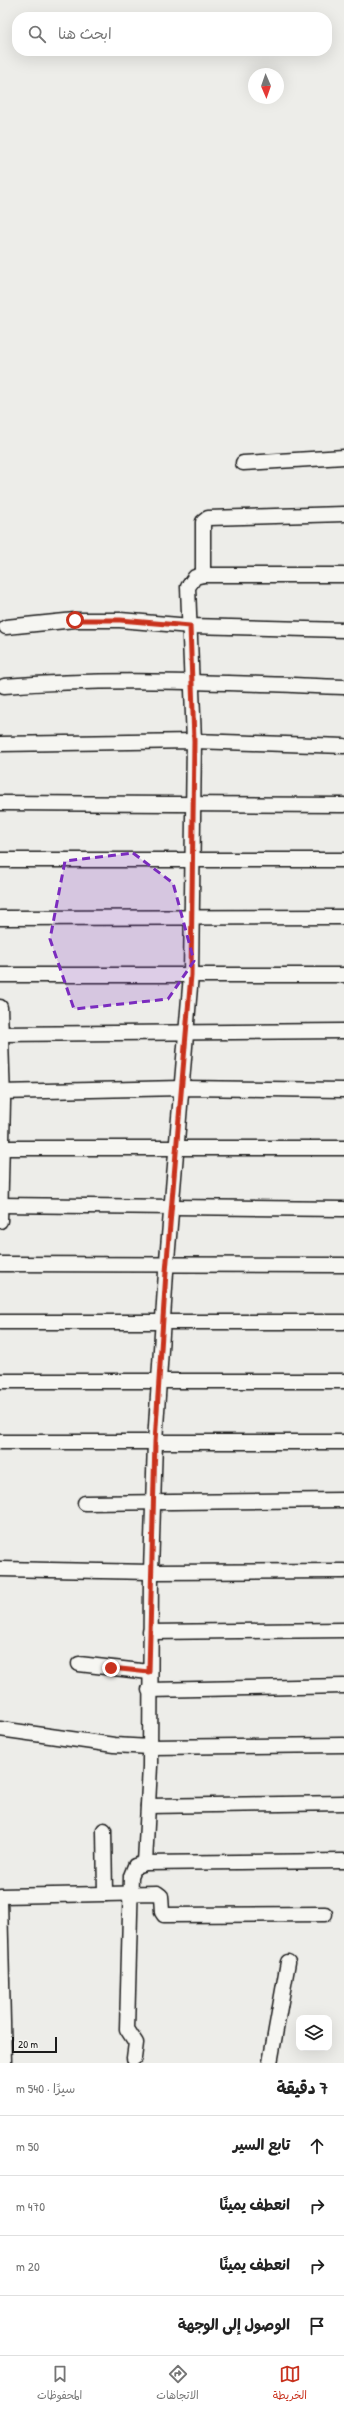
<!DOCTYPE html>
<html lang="ar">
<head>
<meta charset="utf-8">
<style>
	:root { --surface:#fff; --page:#f2f2f2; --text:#222; --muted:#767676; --line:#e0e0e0; --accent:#c8321e }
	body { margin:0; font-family:"Patrick Hand","Playpen Sans Arabic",sans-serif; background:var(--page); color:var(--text); direction:rtl }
	.controls { position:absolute; right:12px; bottom:12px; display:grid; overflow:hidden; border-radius:8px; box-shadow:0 4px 16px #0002 }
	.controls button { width:36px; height:36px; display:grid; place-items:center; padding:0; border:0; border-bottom:1px solid var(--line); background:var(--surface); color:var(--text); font:20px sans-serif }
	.compass { position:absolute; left:248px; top:68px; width:36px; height:36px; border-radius:50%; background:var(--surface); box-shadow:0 4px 16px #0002; rotate:178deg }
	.scale { position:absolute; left:12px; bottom:10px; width:45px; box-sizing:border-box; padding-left:4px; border:2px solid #1c1c1c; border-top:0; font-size:11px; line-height:14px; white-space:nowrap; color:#1c1c1c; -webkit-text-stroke:3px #f6f6f2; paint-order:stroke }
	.stop { position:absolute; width:12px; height:12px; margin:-9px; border:3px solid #c8321e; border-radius:50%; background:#fff }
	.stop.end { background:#c8321e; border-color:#fff; box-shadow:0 1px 4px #0008 }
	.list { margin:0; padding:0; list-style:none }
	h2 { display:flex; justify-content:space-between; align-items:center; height:52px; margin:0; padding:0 16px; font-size:17px }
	h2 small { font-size:13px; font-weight:400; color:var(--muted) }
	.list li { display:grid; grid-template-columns:26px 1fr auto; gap:12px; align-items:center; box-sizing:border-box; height:60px; padding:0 16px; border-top:1px solid var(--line) }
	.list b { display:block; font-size:15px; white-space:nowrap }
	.list em { font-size:13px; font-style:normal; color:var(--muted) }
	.icon { flex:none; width:22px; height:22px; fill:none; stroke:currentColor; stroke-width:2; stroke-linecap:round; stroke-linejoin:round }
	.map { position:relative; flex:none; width:344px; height:2063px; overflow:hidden; direction:ltr }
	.search { position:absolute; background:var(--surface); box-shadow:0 4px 16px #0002; left:12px; right:12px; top:12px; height:44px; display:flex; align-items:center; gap:10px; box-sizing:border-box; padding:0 14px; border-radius:16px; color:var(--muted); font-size:15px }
	.sheet { height:292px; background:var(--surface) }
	nav { display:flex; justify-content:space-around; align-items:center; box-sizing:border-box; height:56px; border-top:1px solid var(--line); background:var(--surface); font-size:11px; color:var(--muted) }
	nav a { display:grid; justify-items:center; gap:2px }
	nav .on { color:var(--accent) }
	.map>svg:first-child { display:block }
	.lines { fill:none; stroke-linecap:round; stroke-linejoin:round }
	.minor-casing { stroke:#1c1c1c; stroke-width:17 }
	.minor { stroke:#f6f6f2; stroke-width:14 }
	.route { stroke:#c8321e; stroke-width:5 }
	.marked { fill:#7b2cbf; fill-opacity:0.2; stroke:#7b2cbf; stroke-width:3; stroke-dasharray:8 5; stroke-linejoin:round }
</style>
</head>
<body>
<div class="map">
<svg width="344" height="2063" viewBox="0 0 344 2063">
	<rect width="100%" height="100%" fill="#edede9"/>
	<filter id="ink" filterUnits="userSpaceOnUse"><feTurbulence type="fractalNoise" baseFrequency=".025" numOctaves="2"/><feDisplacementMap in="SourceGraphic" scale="8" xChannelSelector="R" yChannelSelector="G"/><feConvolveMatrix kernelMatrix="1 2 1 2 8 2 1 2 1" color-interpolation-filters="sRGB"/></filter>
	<g filter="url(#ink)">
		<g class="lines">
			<g class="minor-casing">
				<g id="minor">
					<polyline points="243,463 344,457"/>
					<polyline points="203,575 203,522 208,518 344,514"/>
					<polyline points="6,627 75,620 120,620 190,626 344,630"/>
					<path d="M4 686C117 677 230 683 344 687"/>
					<polyline points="0,744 194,741 344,746"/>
					<polyline points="0,803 344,805"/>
					<polyline points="0,860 344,860"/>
					<polyline points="0,918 344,917"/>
					<polyline points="0,975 344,975"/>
					<polyline points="0,1007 3,1101 0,1221"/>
					<polyline points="0,1034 344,1031"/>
					<polyline points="0,1092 182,1088 344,1090"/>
					<polyline points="0,1148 344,1148"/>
					<polyline points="0,1205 344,1209"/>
					<polyline points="0,1264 344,1265"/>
					<polyline points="0,1322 344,1322"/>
					<polyline points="0,1381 344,1381"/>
					<polyline points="0,1442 344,1442"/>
					<polyline points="85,1503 344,1500"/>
					<polyline points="0,1569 151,1572 344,1571"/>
					<polyline points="150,1632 344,1630"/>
					<polyline points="79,1664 149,1672"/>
					<polyline points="149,1690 344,1686"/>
					<polyline points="0,1729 114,1745 150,1747 344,1745"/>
					<polyline points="148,1806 344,1803"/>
					<polyline points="104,1830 105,1894"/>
					<polyline points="145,1863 150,1766 151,1572 155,1442 166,1272 191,975 194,741 188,587 195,577 203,575 344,575"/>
					<polyline points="0,1896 157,1893 161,1896 162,1912 164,1915 325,1914"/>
					<polyline points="0,1900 4,2063"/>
					<polyline points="134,2058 136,2043 127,2029 131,1876 135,1866 145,1863 344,1861"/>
					<polyline points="270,2063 288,1962"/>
				</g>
			</g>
			<use href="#minor" class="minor"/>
		</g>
	</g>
	<g class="lines" filter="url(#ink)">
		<polyline class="route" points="75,620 120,620 190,626 194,741 191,975 166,1272 155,1442 149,1672 111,1668"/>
	</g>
	<path class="marked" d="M133 853 173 883 194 961 168 999 74 1009 50 939 65 861Z"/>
</svg>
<div class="controls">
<button><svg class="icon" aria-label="layers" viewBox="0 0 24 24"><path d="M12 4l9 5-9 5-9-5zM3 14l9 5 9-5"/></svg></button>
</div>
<svg class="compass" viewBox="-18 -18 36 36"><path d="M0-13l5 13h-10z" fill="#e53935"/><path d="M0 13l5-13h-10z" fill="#767676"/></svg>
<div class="scale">20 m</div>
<div class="stop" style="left:75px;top:620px"></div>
<div class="stop end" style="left:111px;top:1668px"></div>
<div class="search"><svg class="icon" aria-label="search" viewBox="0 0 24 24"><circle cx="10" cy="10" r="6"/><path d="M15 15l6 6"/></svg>ابحث هنا</div>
</div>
<section class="sheet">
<h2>7 دقيقة<small>سيرًا · 540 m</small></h2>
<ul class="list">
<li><svg class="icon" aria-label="ahead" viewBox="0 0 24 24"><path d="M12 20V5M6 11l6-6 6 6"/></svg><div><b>تابع السير</b></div><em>50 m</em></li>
<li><svg class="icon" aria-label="right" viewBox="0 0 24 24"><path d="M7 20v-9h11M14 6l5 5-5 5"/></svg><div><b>انعطف يمينًا</b></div><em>470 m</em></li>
<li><svg class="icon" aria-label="right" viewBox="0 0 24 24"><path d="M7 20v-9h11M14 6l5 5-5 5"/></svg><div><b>انعطف يمينًا</b></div><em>20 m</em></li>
<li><svg class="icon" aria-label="arrive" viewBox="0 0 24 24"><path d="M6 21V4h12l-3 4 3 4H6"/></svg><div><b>الوصول إلى الوجهة</b></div></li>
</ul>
</section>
<nav>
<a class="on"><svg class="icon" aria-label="map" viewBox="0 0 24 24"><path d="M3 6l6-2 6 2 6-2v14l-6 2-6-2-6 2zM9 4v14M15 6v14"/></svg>الخريطة</a>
<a><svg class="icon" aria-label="directions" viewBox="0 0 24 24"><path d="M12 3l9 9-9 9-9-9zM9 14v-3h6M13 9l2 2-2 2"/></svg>الاتجاهات</a>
<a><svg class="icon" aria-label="saved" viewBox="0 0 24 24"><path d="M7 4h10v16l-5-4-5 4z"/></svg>المحفوظات</a>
</nav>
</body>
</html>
